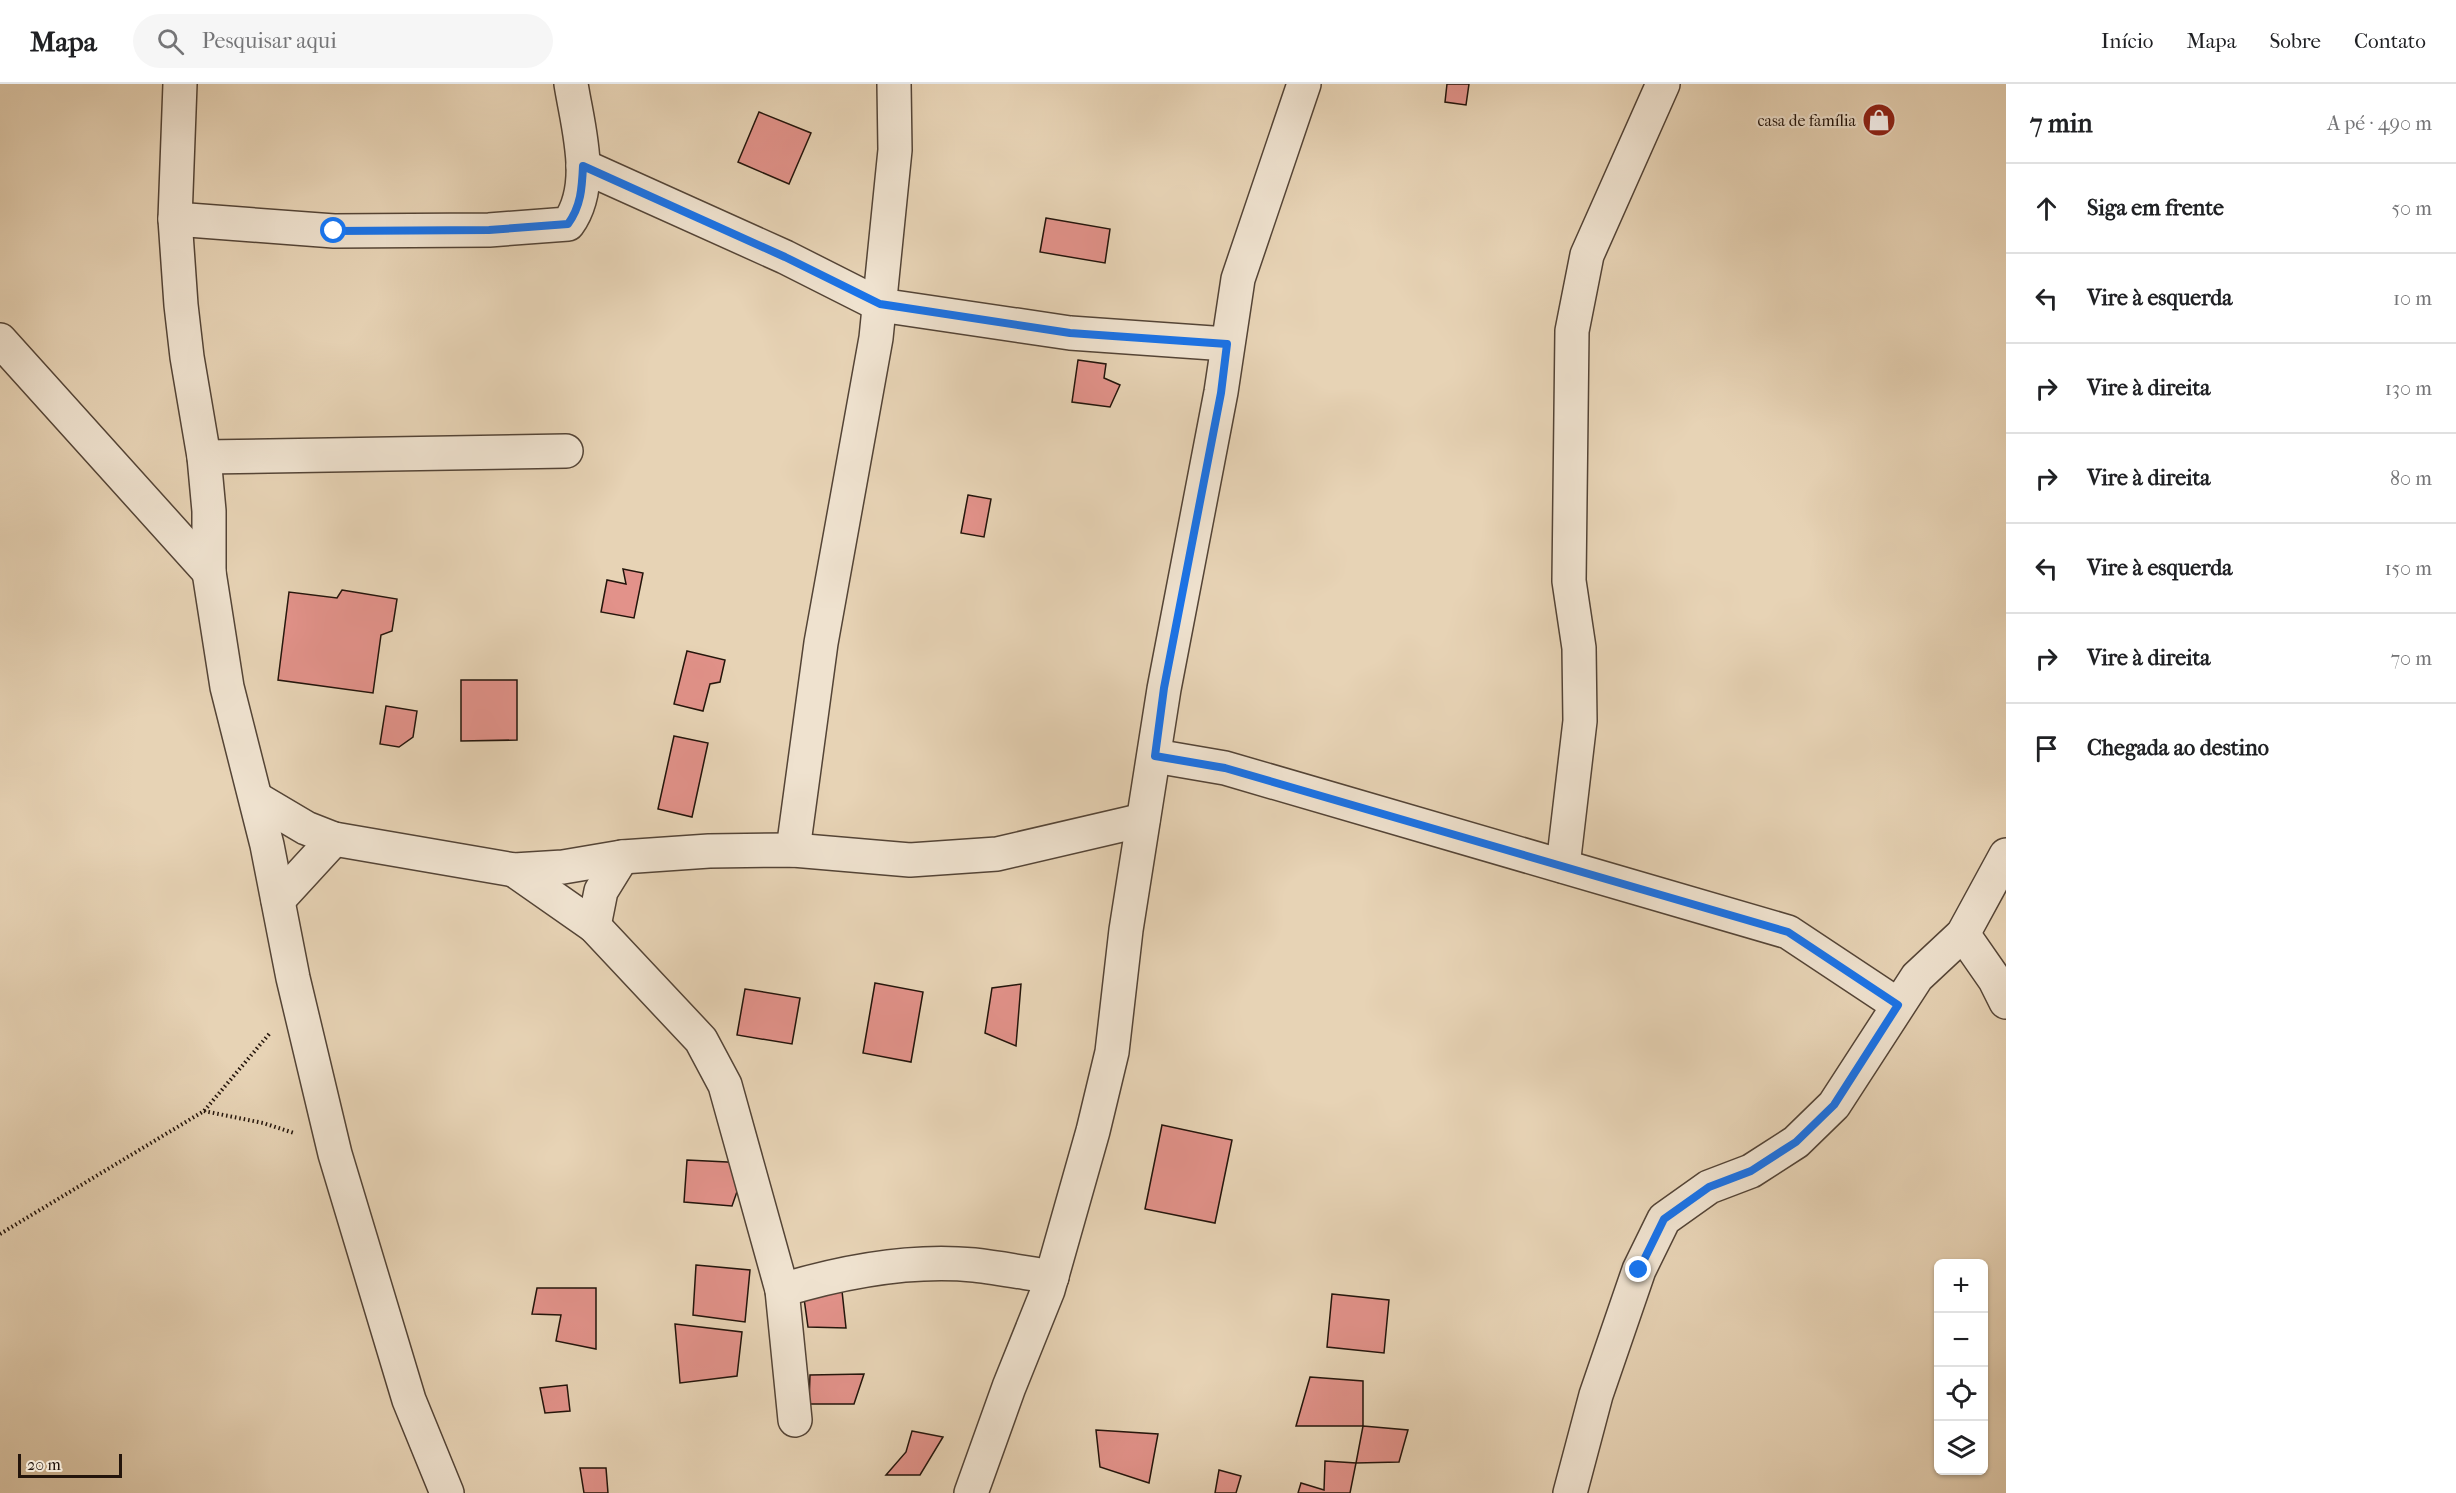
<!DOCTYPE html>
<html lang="pt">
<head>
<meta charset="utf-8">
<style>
	:root { --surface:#fff; --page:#f6f6f6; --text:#202124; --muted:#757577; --line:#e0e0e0 }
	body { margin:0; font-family:"IM FELL French Canon",serif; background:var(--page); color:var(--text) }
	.controls { position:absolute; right:18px; bottom:18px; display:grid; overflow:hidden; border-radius:9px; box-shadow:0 2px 4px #0004 }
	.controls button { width:54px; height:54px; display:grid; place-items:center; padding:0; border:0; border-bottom:2px solid var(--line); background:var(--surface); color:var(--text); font:30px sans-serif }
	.scale { position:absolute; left:18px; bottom:15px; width:104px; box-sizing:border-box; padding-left:6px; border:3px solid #23140b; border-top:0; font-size:16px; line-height:21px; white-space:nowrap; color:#23140b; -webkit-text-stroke:4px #efe2cf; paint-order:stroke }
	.stop { position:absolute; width:18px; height:18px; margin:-14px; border:4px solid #1a73e8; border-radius:50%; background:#fff }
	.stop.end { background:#1a73e8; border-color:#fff; box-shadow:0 2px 6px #0008 }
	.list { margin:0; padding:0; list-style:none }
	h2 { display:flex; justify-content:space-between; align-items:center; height:78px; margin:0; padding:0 24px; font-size:26px }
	h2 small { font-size:20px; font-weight:400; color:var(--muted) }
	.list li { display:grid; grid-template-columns:39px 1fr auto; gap:18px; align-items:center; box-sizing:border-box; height:90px; padding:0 24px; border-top:2px solid var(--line) }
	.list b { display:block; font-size:22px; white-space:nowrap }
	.list em { font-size:20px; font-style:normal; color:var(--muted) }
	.icon { flex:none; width:33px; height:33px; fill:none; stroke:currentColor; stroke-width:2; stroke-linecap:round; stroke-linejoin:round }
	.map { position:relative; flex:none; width:2006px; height:1409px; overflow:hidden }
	header { display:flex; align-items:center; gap:36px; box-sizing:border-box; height:84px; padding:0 30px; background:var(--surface); border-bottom:2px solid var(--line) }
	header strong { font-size:28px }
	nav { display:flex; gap:33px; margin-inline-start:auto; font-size:21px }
	.search { width:420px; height:54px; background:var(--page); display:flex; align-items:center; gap:15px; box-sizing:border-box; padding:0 21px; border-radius:33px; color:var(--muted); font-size:22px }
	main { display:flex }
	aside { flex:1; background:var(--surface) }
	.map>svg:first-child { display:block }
	.building { fill:#e2928a; stroke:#23140b; stroke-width:1.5 }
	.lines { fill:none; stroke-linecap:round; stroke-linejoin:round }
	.minor-casing { stroke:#544436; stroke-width:36 }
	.path { stroke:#23140b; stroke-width:4; stroke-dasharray:1.5 3; stroke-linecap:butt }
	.minor { stroke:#efe2cf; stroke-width:33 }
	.route { stroke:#1a73e8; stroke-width:8 }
	.labels { text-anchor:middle; stroke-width:4.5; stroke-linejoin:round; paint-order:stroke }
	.poi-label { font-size:16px; fill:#23140b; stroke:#efe2cf; text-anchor:end }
</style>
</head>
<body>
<header>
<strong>Mapa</strong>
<div class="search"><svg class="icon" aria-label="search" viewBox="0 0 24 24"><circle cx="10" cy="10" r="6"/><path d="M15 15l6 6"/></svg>Pesquisar aqui</div>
<nav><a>Início</a><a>Mapa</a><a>Sobre</a><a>Contato</a></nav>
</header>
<main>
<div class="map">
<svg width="2006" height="1409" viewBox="0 0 2006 1409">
	<rect width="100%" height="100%" fill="#e7d3b5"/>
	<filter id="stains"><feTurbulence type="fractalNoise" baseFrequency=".00333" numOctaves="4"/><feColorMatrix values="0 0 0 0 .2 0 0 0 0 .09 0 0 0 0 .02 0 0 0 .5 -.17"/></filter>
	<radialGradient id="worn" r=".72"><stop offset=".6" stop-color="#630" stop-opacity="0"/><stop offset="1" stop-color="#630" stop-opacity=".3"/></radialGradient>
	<g class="building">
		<polygon points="1447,0 1469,0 1466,21 1445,18"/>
		<polygon points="759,28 811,49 789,100 738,78"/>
		<polygon points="1046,134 1110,145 1105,179 1040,168"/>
		<polygon points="1078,276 1106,280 1104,294 1120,301 1110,323 1072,318"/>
		<polygon points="968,411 991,415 984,453 961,449"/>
		<polygon points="623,485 643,489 634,534 601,528 607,496 626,500"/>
		<polygon points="342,506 397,515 392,547 381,551 373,609 278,596 289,508 337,514"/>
		<polygon points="687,567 725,576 720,598 710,600 703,627 674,620"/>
		<polygon points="461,596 517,596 517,656 461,657"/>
		<polygon points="386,622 417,627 413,653 399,663 380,660"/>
		<polygon points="674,652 708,659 692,733 658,725"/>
		<polygon points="875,899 923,908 911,978 863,969"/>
		<polygon points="1021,900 1016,962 985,949 992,904"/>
		<polygon points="745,905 800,914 792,960 737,951"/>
		<polygon points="1162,1041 1232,1056 1215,1139 1145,1125"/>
		<polygon points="687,1076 747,1079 732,1122 684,1118"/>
		<polygon points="696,1181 750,1186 745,1238 693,1231"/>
		<polygon points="802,1200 842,1207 846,1244 808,1243"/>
		<polygon points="537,1204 596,1204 596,1265 556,1257 561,1231 532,1230"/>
		<polygon points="1332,1210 1389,1216 1384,1269 1327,1263"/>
		<polygon points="675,1240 742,1248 737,1292 680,1299"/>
		<polygon points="864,1290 854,1320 809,1320 810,1291"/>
		<polygon points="1310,1293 1363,1297 1363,1342 1296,1342"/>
		<polygon points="567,1301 570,1327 545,1329 540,1304"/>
		<polygon points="1363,1342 1408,1346 1399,1378 1356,1379"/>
		<polygon points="1096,1346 1158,1350 1149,1399 1100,1383"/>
		<polygon points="912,1347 943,1353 920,1391 886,1391 906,1368"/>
		<polygon points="1325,1377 1356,1379 1350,1409 1298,1409 1301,1399 1324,1406"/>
		<polygon points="580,1384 606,1384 608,1409 584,1409"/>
		<polygon points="1219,1386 1241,1392 1236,1409 1215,1409"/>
	</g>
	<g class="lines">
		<g class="minor-casing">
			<g id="minor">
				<polyline points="180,0 175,135 181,221 187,273 204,373 209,427 209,488 227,603 267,761 293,894 335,1070 409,1316 447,1409"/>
				<polyline points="583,82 785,173 880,221 1070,249 1227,260"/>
				<path d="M175 135 334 147 489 146 568 140C596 101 578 44 571 0"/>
				<polyline points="0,256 209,488"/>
				<polyline points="204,373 566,367"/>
				<polyline points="1155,672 1225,684 1788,848 1898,921"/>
				<polyline points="257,715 306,744 334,755 514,786 563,783 622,773 709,767 793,766 910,776 997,770 1143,736"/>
				<polyline points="793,766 821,559 876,254 895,66 894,0"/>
				<polyline points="1563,782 1580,637 1579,564 1569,497 1572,247 1587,171 1663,0"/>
				<polyline points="514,786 594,842 701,956 725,1001 782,1206 795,1336"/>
				<polyline points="278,816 334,755"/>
				<polyline points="594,842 601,807 622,773"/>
				<polyline points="1963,850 1995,896 2006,918"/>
				<path d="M782 1206C842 1188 911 1175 974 1181 1000 1184 1026 1189 1052 1193"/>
				<polyline points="971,1409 1009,1303 1048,1206 1093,1047 1112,968 1126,846 1164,605 1221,308 1238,195 1304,0"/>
				<polyline points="1570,1409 1596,1311 1639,1186 1664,1135 1709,1103 1751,1087 1796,1058 1834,1021 1917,893 1963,850 2006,771"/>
			</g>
		</g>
		<g class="path">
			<polyline points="204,1027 263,1039 294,1049"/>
			<polyline points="0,1150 204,1027 270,949"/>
		</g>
		<use href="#minor" class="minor"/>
	</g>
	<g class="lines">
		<path class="route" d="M334 147 489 146 568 140C581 122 582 104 583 82L785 173 880 220 1070 249 1227 260 1221 309 1164 604 1155 672 1225 684 1788 848 1898 921 1834 1021 1796 1058 1751 1087 1709 1103 1664 1135 1639 1186"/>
	</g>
	<defs>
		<g id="shop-disc" transform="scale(1.725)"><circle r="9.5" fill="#8f2418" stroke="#efe2cf"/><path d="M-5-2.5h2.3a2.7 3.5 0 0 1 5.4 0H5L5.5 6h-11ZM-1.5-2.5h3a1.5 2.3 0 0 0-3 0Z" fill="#fff"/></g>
	</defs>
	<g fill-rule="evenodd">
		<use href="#shop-disc" x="1879" y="36"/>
	</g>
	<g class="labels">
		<g class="poi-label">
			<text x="1856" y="42">casa de família</text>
		</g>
	</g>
	<rect width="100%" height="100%" filter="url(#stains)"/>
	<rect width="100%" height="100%" fill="url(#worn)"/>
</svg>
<div class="controls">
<button>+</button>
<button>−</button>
<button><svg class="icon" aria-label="locate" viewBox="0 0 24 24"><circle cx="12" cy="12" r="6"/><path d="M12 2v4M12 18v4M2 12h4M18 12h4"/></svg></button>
<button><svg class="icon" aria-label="layers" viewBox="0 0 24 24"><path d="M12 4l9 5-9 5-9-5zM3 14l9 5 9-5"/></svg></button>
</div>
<div class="scale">20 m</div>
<div class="stop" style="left:334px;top:147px"></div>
<div class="stop end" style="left:1639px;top:1186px"></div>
</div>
<aside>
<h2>7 min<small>A pé · 490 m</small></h2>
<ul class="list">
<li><svg class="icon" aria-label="ahead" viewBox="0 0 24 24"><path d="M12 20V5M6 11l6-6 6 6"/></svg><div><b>Siga em frente</b></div><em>50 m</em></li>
<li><svg class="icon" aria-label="left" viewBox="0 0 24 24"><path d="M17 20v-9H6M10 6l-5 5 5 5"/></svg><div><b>Vire à esquerda</b></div><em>10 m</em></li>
<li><svg class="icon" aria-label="right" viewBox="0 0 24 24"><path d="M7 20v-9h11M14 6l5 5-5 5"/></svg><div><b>Vire à direita</b></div><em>130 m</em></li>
<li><svg class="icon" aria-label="right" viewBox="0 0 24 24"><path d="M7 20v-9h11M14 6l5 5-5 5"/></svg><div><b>Vire à direita</b></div><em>80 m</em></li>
<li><svg class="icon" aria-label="left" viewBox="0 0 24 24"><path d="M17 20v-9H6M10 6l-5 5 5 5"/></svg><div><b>Vire à esquerda</b></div><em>150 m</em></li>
<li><svg class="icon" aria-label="right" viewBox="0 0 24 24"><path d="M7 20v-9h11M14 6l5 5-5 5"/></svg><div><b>Vire à direita</b></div><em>70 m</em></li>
<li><svg class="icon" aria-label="arrive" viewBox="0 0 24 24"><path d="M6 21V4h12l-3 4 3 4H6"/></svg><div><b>Chegada ao destino</b></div></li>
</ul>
</aside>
</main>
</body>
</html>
